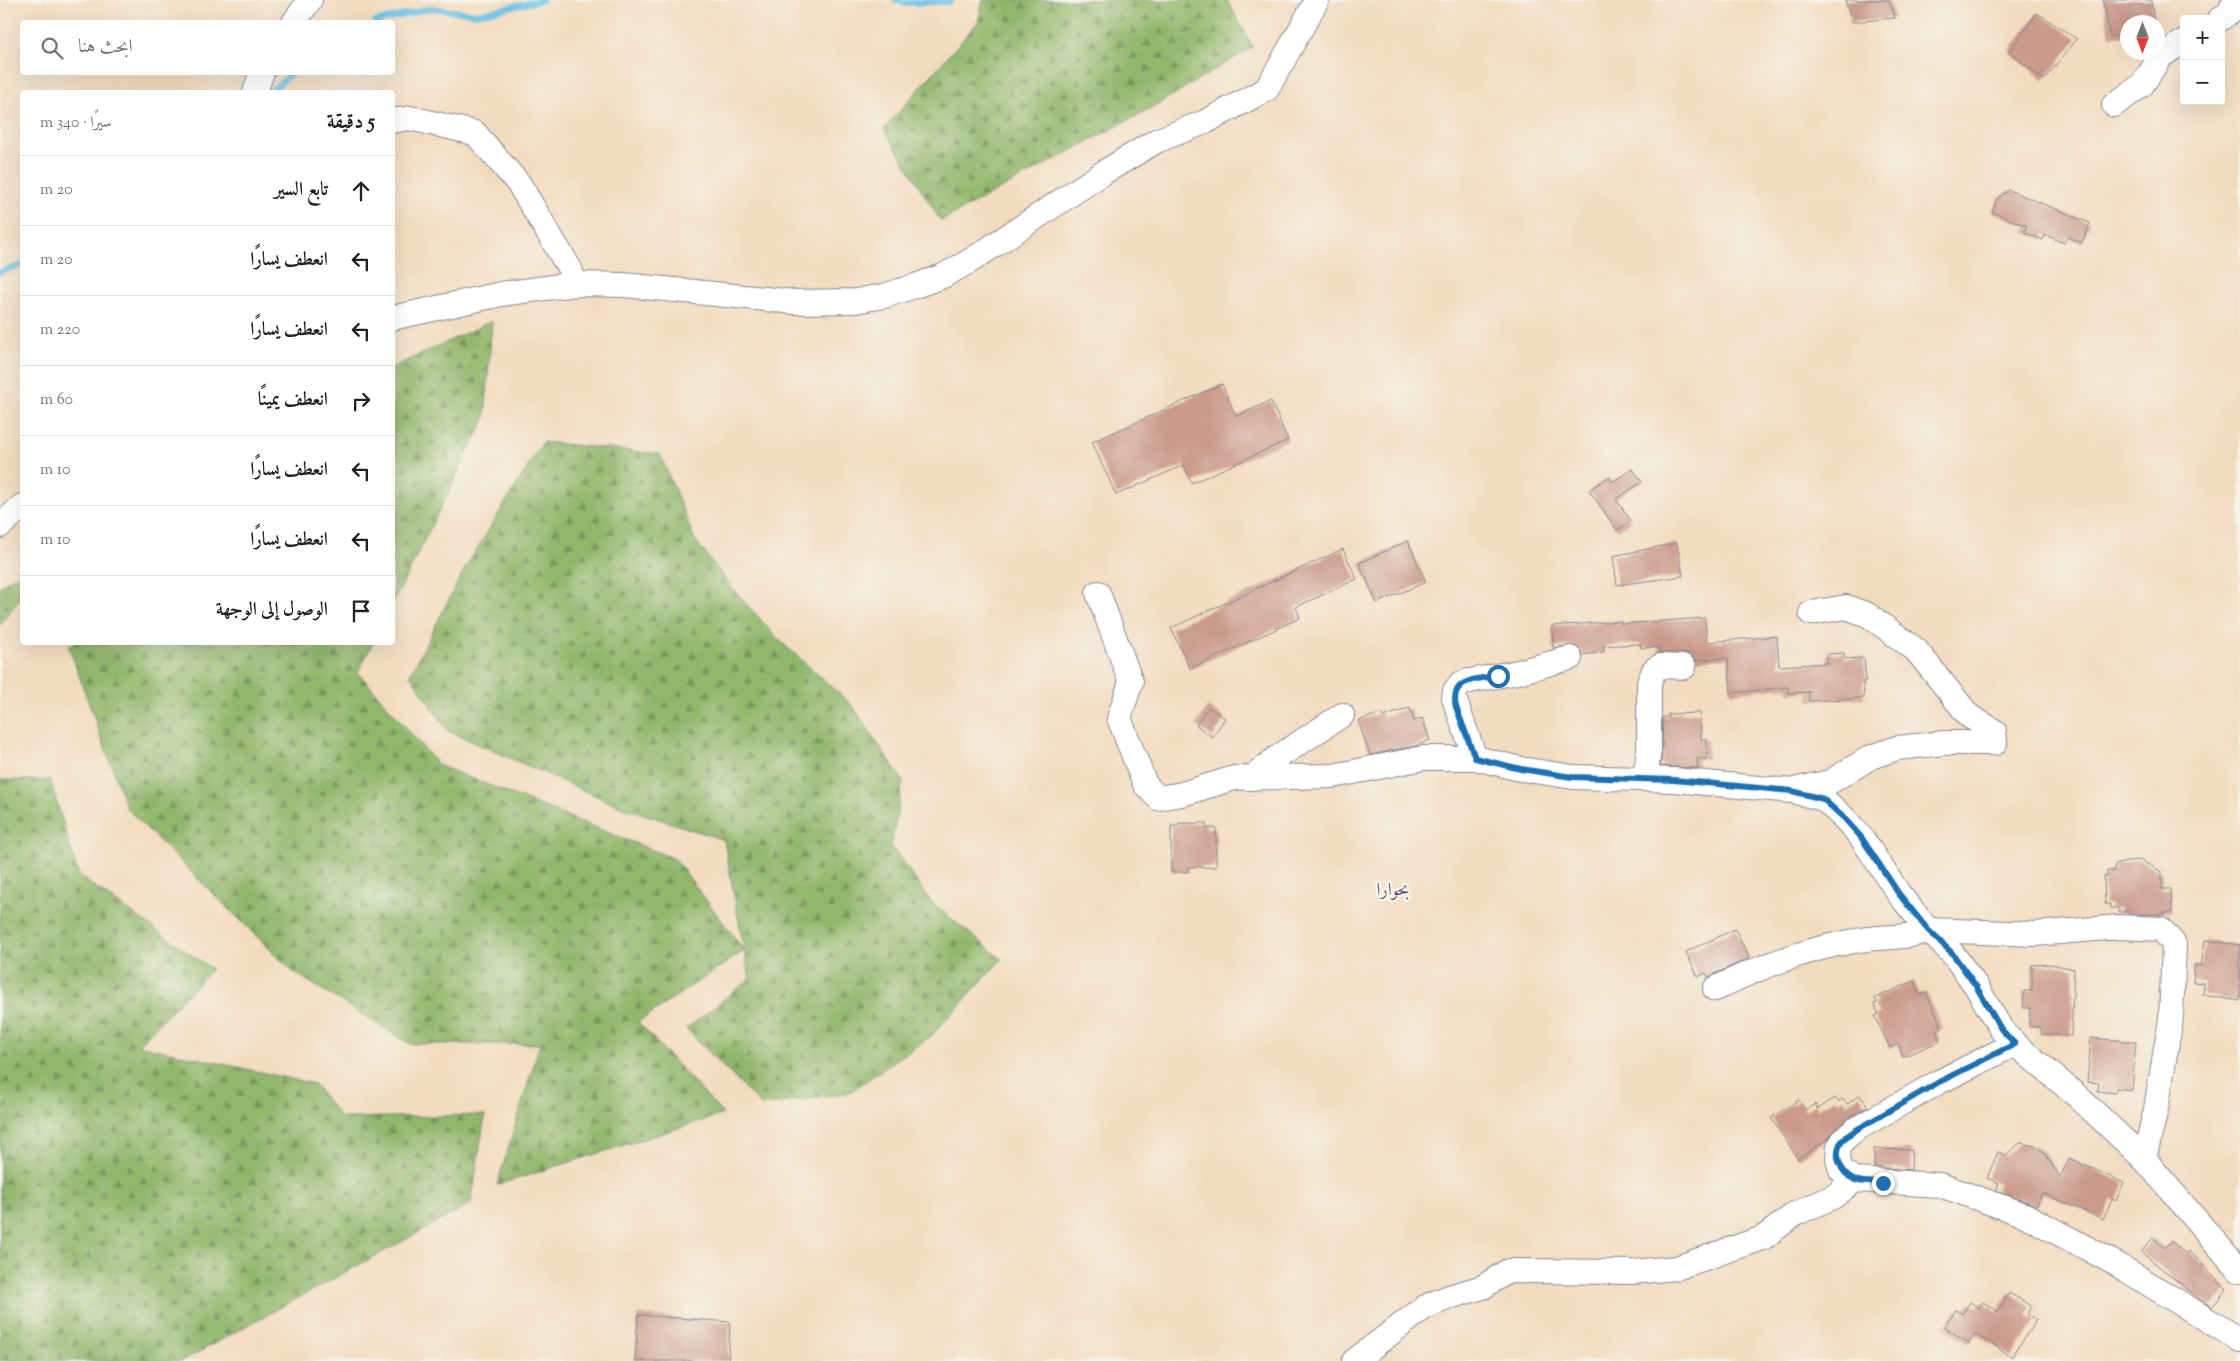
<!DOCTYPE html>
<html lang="ar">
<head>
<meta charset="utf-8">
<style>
	:root { --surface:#fff; --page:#f2f2f2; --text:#202124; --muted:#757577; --line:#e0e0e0 }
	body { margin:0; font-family:"Sorts Mill Goudy",Amiri,serif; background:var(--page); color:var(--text); direction:rtl }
	.controls { position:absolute; right:15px; top:15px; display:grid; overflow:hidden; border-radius:5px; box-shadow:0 5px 20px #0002 }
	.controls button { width:45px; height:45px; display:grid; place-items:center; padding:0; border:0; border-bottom:1px solid var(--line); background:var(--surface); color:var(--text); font:25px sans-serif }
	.compass { position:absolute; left:2120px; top:15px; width:45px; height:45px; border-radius:50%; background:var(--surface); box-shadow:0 5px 20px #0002; rotate:180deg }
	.stop { position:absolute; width:15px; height:15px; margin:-11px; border:4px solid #1f6fb2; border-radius:50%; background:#fff }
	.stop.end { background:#1f6fb2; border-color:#fff; box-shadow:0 1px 5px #0008 }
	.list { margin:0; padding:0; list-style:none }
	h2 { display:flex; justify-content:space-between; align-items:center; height:65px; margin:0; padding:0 20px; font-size:21px }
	h2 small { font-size:16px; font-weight:400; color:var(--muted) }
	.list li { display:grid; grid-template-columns:32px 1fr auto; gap:15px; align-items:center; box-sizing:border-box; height:70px; padding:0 20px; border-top:1px solid var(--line) }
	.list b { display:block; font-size:19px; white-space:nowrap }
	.list em { font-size:16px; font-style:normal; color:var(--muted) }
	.icon { flex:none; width:28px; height:28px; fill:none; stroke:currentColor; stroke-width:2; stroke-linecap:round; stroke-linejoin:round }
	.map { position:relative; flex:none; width:2240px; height:1361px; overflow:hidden; direction:ltr }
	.search { position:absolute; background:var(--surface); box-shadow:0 5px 20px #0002; left:20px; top:20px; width:375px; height:55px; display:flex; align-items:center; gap:12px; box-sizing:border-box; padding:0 18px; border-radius:5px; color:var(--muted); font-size:19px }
	.panel { position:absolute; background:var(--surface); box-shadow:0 5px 20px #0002; left:20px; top:90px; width:375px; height:555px; border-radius:5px; direction:rtl }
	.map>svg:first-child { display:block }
	.forest { fill:url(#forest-firs); stroke:#567365 }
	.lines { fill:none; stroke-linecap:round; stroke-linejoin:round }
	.stream { stroke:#68bfe5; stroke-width:6 }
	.building { fill:#ca9a8b }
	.street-casing { stroke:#86868e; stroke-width:26 }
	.street { stroke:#fff; stroke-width:24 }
	.route { stroke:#1f6fb2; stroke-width:6 }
	.labels { text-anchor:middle; stroke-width:5; stroke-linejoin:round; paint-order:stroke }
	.quarter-label { font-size:18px; fill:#58546e; stroke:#f7f3e8 }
</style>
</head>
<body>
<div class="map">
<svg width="2240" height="1361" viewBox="0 0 2240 1361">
	<defs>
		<pattern id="forest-firs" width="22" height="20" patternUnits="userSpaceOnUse" patternTransform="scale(1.25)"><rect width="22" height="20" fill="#91b76c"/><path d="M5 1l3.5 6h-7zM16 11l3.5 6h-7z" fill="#76955c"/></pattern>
	</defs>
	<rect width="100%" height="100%" fill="#f7f3e8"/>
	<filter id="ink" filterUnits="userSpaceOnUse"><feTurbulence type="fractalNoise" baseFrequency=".02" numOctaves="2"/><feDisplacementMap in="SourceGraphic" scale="10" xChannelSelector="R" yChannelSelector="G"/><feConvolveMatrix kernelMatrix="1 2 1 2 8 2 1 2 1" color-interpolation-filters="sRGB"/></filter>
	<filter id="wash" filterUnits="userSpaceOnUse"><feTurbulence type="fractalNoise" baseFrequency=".0096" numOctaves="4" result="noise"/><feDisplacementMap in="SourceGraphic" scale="20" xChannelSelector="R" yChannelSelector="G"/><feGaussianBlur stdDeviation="1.12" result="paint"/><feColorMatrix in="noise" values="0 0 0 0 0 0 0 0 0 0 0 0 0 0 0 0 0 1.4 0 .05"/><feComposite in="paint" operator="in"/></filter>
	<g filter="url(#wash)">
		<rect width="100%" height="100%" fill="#f2dcbf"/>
		<g class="forest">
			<polygon points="983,0 1227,0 1253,47 1156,105 941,221 884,129 978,22"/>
			<polygon points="492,321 485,419 393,603 393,367"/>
			<polygon points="543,442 660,454 695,540 732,588 779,640 852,705 903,781 891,846 932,903 1002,959 931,1036 850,1092 762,1106 686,1029 750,979 744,951 638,1022 723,1114 497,1185 540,1044 410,1044 292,971 127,809 68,645 78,642 373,643 358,672 438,765 675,859 744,950 724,840 619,806 448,731 410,675 464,570"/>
			<polygon points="20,573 22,573 22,596 0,625 0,586"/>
			<polygon points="0,780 50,780 79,876 212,969 138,1045 314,1084 341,1118 485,1115 471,1204 182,1361 0,1361"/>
		</g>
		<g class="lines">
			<g class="stream">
				<polyline points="895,0 903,3 949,2 952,0"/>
				<polyline points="375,22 432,8 477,14 543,0"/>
				<polyline points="269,92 294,72"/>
				<polyline points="0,272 22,265"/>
			</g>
		</g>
		<g id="blocks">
			<g class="building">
				<polygon points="1845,0 1889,0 1895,18 1852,22"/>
				<polygon points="2103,0 2151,0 2154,22 2128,22 2128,36 2110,36"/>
				<polygon points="2037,13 2077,39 2044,80 2009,52"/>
				<polygon points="2009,190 2090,223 2082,243 2067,237 2064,243 2045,235 2043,240 2024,232 2027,226 1992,212 1998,198"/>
				<polygon points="1222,384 1236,416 1271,401 1288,440 1192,483 1184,465 1116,495 1092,442"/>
				<polygon points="1633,469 1642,482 1616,499 1631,521 1617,530 1589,490 1609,477 1612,482"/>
				<polygon points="1408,541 1426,582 1377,603 1359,563"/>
				<polygon points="1677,543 1683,576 1617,585 1613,556"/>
				<polygon points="1343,549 1357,579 1296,607 1300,618 1190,669 1171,628"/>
				<polygon points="1705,618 1707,642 1777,636 1779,666 1827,663 1827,654 1844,653 1844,659 1864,658 1866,681 1863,681 1864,698 1809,701 1809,692 1788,693 1788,687 1731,693 1728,658 1696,660 1692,656 1685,653 1659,653 1659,647 1641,648 1640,644 1603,646 1604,652 1583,655 1579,648 1573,645 1553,648 1552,626 1621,621 1621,624"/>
				<polygon points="1208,707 1225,718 1213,737 1196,725"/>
				<polygon points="1410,708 1414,721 1422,718 1430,740 1415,746 1370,755 1358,721 1381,713 1383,717"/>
				<polygon points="1700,713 1701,739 1707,739 1707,759 1697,759 1698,768 1661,766 1663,717 1668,717 1668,714"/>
				<polygon points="1179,823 1206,823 1206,828 1216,828 1216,867 1188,867 1188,872 1171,872 1171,826 1179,826"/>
				<polygon points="2135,860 2142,861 2162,872 2162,889 2171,889 2172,912 2164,912 2164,914 2129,914 2129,912 2119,912 2119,908 2110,908 2110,904 2105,904 2104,876 2107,876 2107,871 2114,871 2115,865"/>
				<polygon points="1735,929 1749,958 1708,977 1706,973 1698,977 1686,952"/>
				<polygon points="2205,940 2240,945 2240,1001 2203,995 2204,983 2193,982 2194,965 2201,966"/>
				<polygon points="2051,964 2074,969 2071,1036 2041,1034 2041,1027 2029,1027 2030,1008 2023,1008 2024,991 2032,991 2032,965"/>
				<polygon points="1914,981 1920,995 1926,992 1942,1028 1936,1031 1940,1041 1903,1057 1898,1044 1890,1048 1875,1016 1879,1014 1874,1004 1877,1003 1875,998"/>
				<polygon points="2091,1038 2136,1042 2132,1090 2116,1088 2115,1093 2098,1091 2099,1083 2087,1082"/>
				<polygon points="1860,1095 1868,1107 1847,1118 1835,1129 1828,1139 1798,1159 1771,1118 1799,1100 1805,1110 1815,1104 1818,1109 1835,1098 1838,1102 1843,1099 1847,1104"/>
				<polygon points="2020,1143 2035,1146 2044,1152 2060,1177 2069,1158 2124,1183 2116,1201 2112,1199 2103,1219 2042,1193 2037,1205 1996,1190 1999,1183 1987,1178 1998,1152 2006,1155"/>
				<polygon points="1874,1149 1912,1150 1911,1170 1874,1167"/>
				<polygon points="2153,1238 2165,1248 2171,1241 2186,1254 2188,1251 2208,1268 2206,1270 2227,1289 2212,1307 2197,1297 2141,1252"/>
				<polygon points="2009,1293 2032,1306 2027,1314 2036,1320 2012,1357 1975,1333 1969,1343 1944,1327 1956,1310 1962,1314 1970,1302 1979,1308 1983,1302 1998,1312"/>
				<polygon points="638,1315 730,1322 728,1361 635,1361"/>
			</g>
		</g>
	</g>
	<g filter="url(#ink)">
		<use href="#blocks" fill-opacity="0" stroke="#86868e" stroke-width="1"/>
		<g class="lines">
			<g class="street-casing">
				<g id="street">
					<polyline points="2220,19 2229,13 2235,0"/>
					<polyline points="294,22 310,0"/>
					<polyline points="255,92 262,72"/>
					<polyline points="2114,105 2142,85 2161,56 2184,41"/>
					<polyline points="392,121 410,118 475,133 519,184 570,269 575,284"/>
					<polyline points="392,318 501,294 575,284 624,285 795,302 855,301 884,296 915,286 943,276 970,261 1106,171 1156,141 1205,122 1267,89 1317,0"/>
					<polyline points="0,526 22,506"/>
					<polyline points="1098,593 1131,682 1119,718 1145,784 1158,798 1182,794 1234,778 1333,776 1424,758 1475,758 1521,769 1573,777 1674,780 1792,791 1823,799 1844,818 1861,837 1899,894 1928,930 1952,953 1976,986 2001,1029 2015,1044 2076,1095 2144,1159 2240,1271"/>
					<polyline points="1475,758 1454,698 1455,691 1460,684 1469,681 1518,672 1570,658"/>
					<polyline points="1252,778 1275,759 1342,715"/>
					<polyline points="1645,779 1649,750 1649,683 1654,670 1660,666 1684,667"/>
					<polyline points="1794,790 1830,782 1871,757 1897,748 1945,743 1995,743 1994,731 1969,716 1916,650 1868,615 1846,607 1811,613"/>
					<path d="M1715 989C1761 966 1808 948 1860 940 1883 936 1907 939 1928 930L2035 934 2119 927 2161 929 2174 944 2171 1018 2156 1109 2144 1159"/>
					<polyline points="2015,1044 1939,1082 1856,1129 1844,1139 1839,1147 1838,1159 1841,1170 1855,1180 1940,1185 2025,1215 2118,1265 2240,1340"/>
					<polyline points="1354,1361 1425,1307 1449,1297 1483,1287 1508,1271 1632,1272 1676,1268 1763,1238 1795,1214 1833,1197 1855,1180"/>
				</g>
			</g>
			<use href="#street" class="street"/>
		</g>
	</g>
	<g class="lines" filter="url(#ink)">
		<path class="route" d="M1498 676C1478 679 1449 678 1456 707L1475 758 1521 769 1572 777 1674 780 1792 791 1823 799 1844 818 1861 837 1899 894 1928 930 1952 953 1976 986 2001 1029 2015 1044 1939 1082 1856 1130C1852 1133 1846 1136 1843 1140 1832 1153 1840 1173 1855 1180 1862 1183 1875 1182 1883 1183"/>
	</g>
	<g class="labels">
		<g class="quarter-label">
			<text x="1393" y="895">بحوارا</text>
		</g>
	</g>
</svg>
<div class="controls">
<button>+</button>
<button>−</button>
</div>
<svg class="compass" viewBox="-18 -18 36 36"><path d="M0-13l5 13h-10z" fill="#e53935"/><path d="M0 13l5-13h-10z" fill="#757577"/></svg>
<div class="stop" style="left:1498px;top:676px"></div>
<div class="stop end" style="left:1883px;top:1183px"></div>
<div class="search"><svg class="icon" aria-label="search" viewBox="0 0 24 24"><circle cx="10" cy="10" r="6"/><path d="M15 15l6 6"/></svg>ابحث هنا</div>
<section class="panel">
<h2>5 دقيقة<small>سيرًا · 340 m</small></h2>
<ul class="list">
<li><svg class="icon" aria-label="ahead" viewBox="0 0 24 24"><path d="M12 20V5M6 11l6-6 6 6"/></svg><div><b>تابع السير</b></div><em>20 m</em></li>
<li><svg class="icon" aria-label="left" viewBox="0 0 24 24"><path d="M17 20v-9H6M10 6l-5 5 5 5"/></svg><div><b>انعطف يسارًا</b></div><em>20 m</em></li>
<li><svg class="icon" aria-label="left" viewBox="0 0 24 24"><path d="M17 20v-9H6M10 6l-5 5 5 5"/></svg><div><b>انعطف يسارًا</b></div><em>220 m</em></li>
<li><svg class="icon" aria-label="right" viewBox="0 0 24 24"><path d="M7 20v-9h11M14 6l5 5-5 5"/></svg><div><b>انعطف يمينًا</b></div><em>60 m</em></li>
<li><svg class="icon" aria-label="left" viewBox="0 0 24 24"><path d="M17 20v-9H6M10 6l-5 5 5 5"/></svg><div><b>انعطف يسارًا</b></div><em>10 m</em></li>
<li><svg class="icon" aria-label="left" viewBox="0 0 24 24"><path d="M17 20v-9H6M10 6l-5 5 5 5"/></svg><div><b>انعطف يسارًا</b></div><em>10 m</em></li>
<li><svg class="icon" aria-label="arrive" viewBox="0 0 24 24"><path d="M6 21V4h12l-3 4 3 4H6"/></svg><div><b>الوصول إلى الوجهة</b></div></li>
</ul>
</section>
</div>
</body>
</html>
